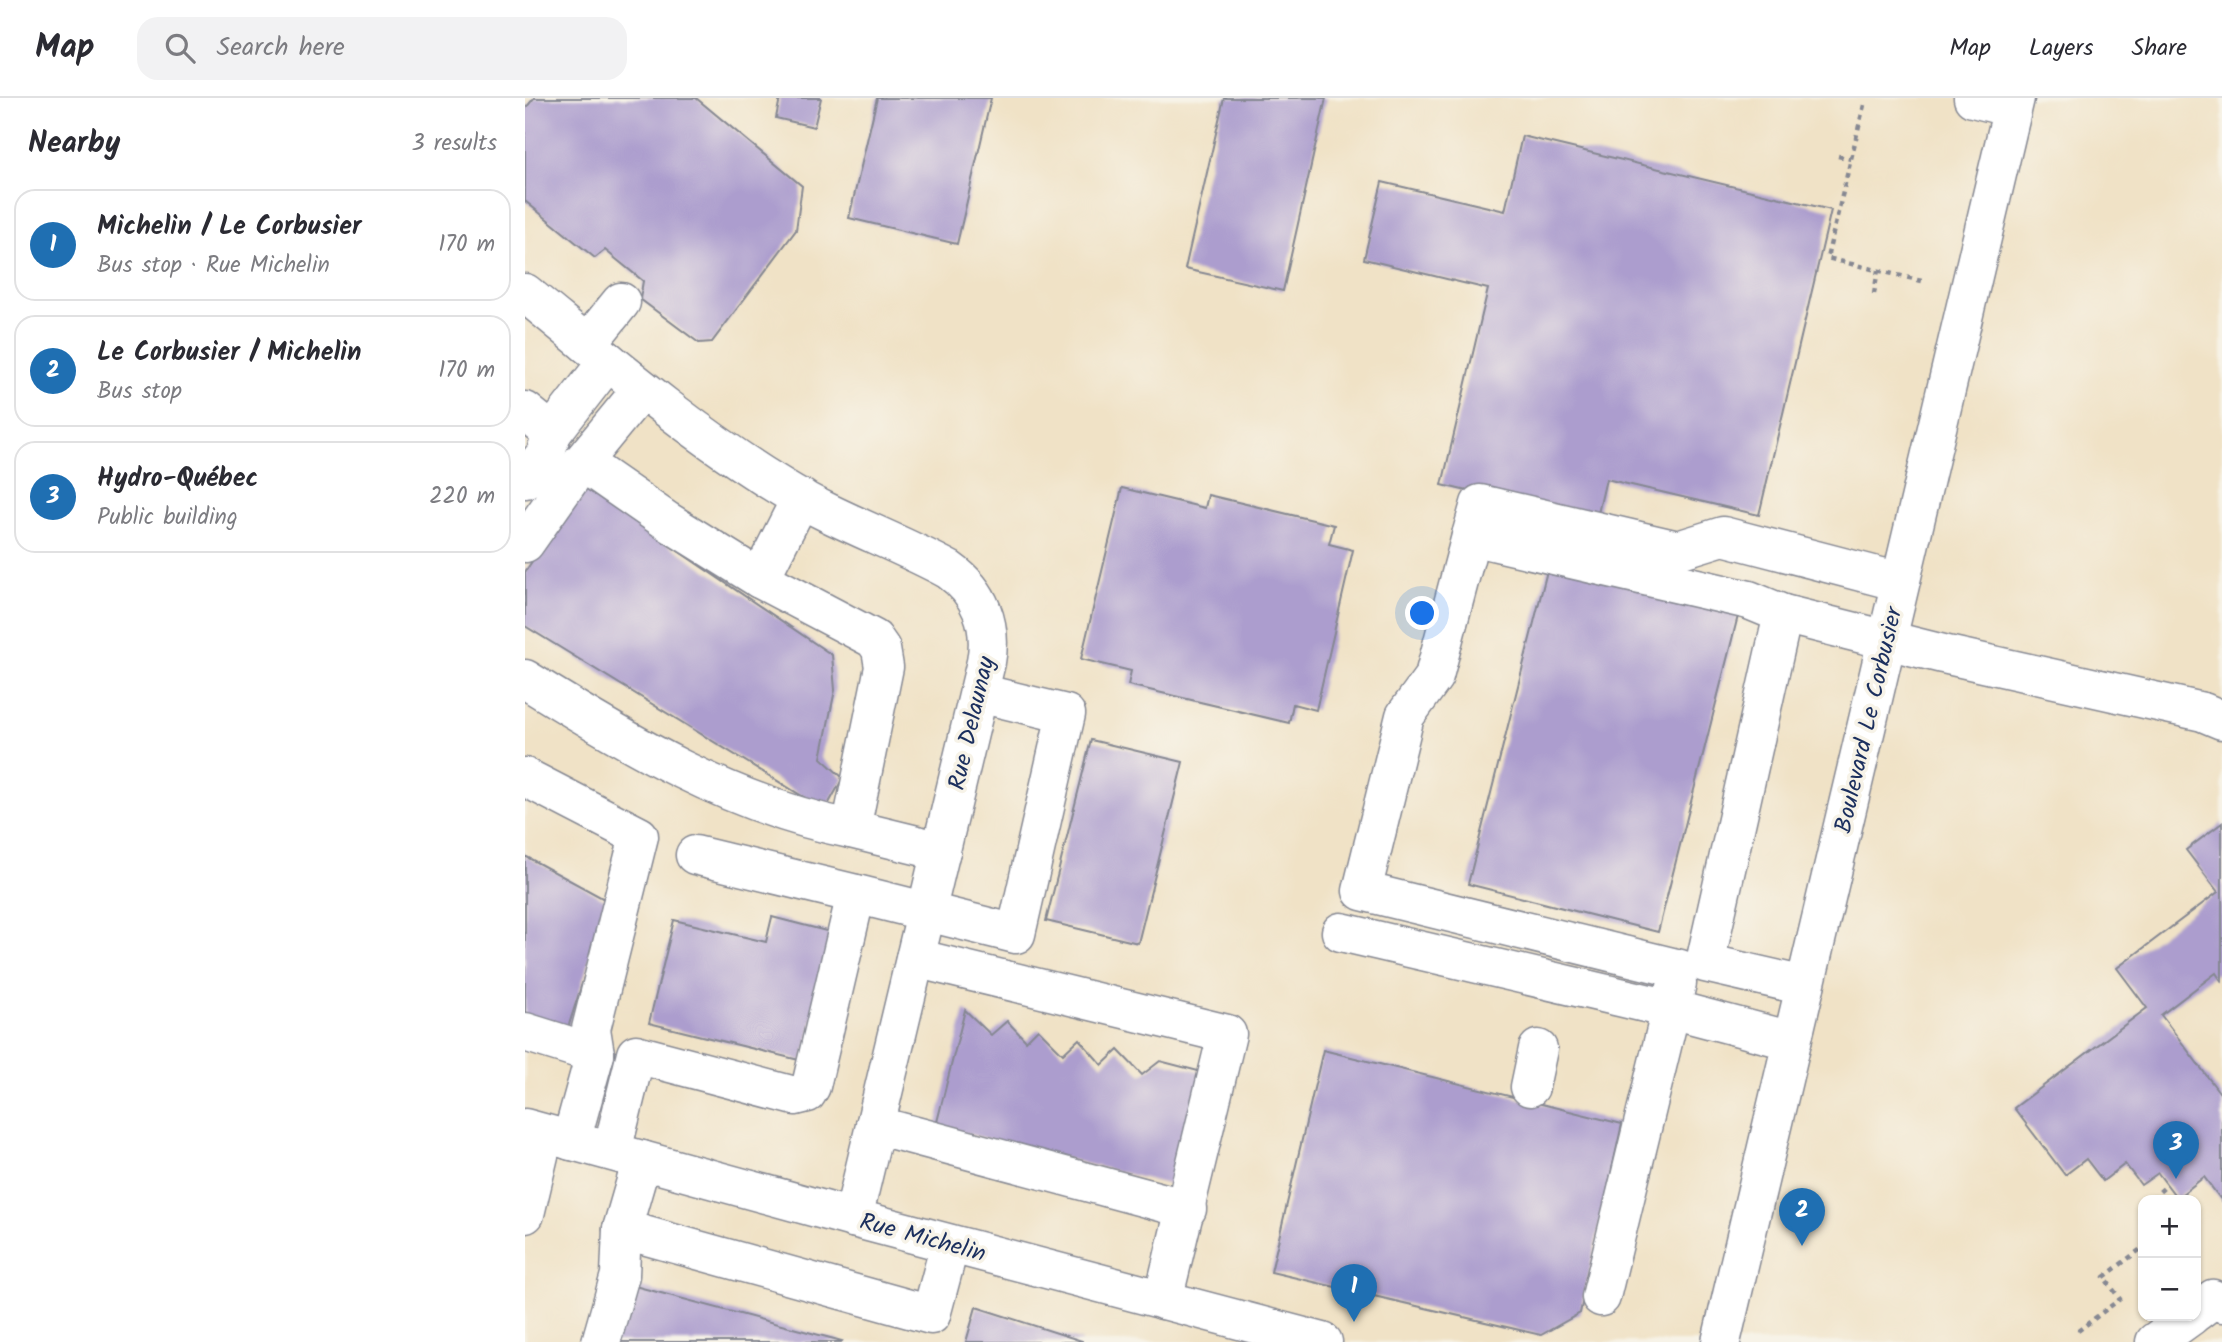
<!DOCTYPE html>
<html lang="en">
<head>
<meta charset="utf-8">
<style>
	:root { --surface:#fff; --page:#f2f2f3; --text:#2b2b33; --muted:#7c7c81; --line:#e1e1e2; --accent:#1f6fb2 }
	body { margin:0; font-family:Kalam,sans-serif; background:var(--page); color:var(--text) }
	.controls { position:absolute; right:21px; bottom:21px; display:grid; overflow:hidden; border-radius:14px; box-shadow:0 2px 5px #0004 }
	.controls button { width:63px; height:63px; display:grid; place-items:center; padding:0; border:0; border-bottom:2px solid var(--line); background:var(--surface); color:var(--text); font:35px sans-serif }
	.you { position:absolute; left:898px; top:516px; width:24px; height:24px; margin:-18px; border:5px solid #fff; border-radius:50%; background:#1a73e8; box-shadow:0 0 0 10px #1a73e833 }
	.badge { display:grid; place-items:center; width:46px; height:46px; border-radius:50%; background:var(--accent); color:#fff; font-size:23px; font-weight:700 }
	.pin { position:absolute; translate:-50% -58px; filter:drop-shadow(0 2px 4px #0008) }
	.pin::after { content:''; position:absolute; top:37px; width:24px; height:21px; background:inherit; clip-path:polygon(0 0,100% 0,50% 100%) }
	.list { margin:0; padding:0; list-style:none }
	h2 { display:flex; justify-content:space-between; align-items:center; height:91px; margin:0; padding:0 28px; font-size:30px }
	h2 small { font-size:23px; font-weight:400; color:var(--muted) }
	.list li { display:grid; grid-template-columns:46px 1fr auto; gap:21px; align-items:center; box-sizing:border-box; height:112px; margin:0 14px 14px; padding:0 14px; border:2px solid var(--line); border-radius:21px }
	.list b { display:block; font-size:26px; white-space:nowrap }
	.list p { margin:0; font-size:23px; white-space:nowrap; color:var(--muted) }
	.list em { font-size:23px; font-style:normal; color:var(--muted) }
	.icon { flex:none; width:38px; height:38px; fill:none; stroke:currentColor; stroke-width:2; stroke-linecap:round; stroke-linejoin:round }
	.map { position:relative; flex:none; width:1697px; height:1244px; overflow:hidden }
	header { display:flex; align-items:center; gap:42px; box-sizing:border-box; height:98px; padding:0 35px; background:var(--surface); border-bottom:2px solid var(--line) }
	header strong { font-size:33px }
	nav { display:flex; gap:38px; margin-inline-start:auto; font-size:24px }
	.search { width:490px; height:63px; background:var(--page); display:flex; align-items:center; gap:18px; box-sizing:border-box; padding:0 24px; border-radius:21px; color:var(--muted); font-size:26px }
	main { display:flex }
	aside { flex:1; background:var(--surface) }
	.map>svg:first-child { display:block }
	.building { fill:#ac9dce }
	.lines { fill:none; stroke-linecap:round; stroke-linejoin:round }
	.minor-casing { stroke:#868892; stroke-width:41 }
	.path { stroke:#868892; stroke-width:4.5; stroke-dasharray:5 5; stroke-linecap:butt }
	.minor { stroke:#fff; stroke-width:38 }
	.labels { text-anchor:middle; stroke-width:7; stroke-linejoin:round; paint-order:stroke }
	.street-label { font-size:24px; fill:#1b2f5e; stroke:#f7f3e8 }
</style>
</head>
<body>
<header>
<strong>Map</strong>
<div class="search"><svg class="icon" aria-label="search" viewBox="0 0 24 24"><circle cx="10" cy="10" r="6"/><path d="M15 15l6 6"/></svg>Search here</div>
<nav><a>Map</a><a>Layers</a><a>Share</a></nav>
</header>
<main>
<aside>
<h2>Nearby<small>3 results</small></h2>
<ul class="list">
<li><span class="badge">1</span><div><b>Michelin / Le Corbusier</b><p>Bus stop · Rue Michelin</p></div><em>170 m</em></li>
<li><span class="badge">2</span><div><b>Le Corbusier / Michelin</b><p>Bus stop</p></div><em>170 m</em></li>
<li><span class="badge">3</span><div><b>Hydro-Québec</b><p>Public building</p></div><em>220 m</em></li>
</ul>
</aside>
<div class="map">
<svg width="1697" height="1244" viewBox="0 0 1697 1244">
	<rect width="100%" height="100%" fill="#f7f3e8"/>
	<filter id="ink" filterUnits="userSpaceOnUse"><feTurbulence type="fractalNoise" baseFrequency=".0143" numOctaves="2"/><feDisplacementMap in="SourceGraphic" scale="14" xChannelSelector="R" yChannelSelector="G"/><feConvolveMatrix kernelMatrix="1 2 1 2 8 2 1 2 1" color-interpolation-filters="sRGB"/></filter>
	<filter id="wash" filterUnits="userSpaceOnUse"><feTurbulence type="fractalNoise" baseFrequency=".00686" numOctaves="4" result="noise"/><feDisplacementMap in="SourceGraphic" scale="28" xChannelSelector="R" yChannelSelector="G"/><feGaussianBlur stdDeviation="1.57" result="paint"/><feColorMatrix in="noise" values="0 0 0 0 0 0 0 0 0 0 0 0 0 0 0 0 0 1.4 0 .05"/><feComposite in="paint" operator="in"/></filter>
	<g filter="url(#wash)">
		<rect width="100%" height="100%" fill="#f0e2c6"/>
		<g id="blocks">
			<g class="building">
				<polygon points="9,0 171,0 277,88 271,132 187,244 174,245 115,201 118,183 80,152 70,160 0,103 0,11"/>
				<polygon points="255,0 296,0 289,29 251,20"/>
				<polygon points="352,0 466,0 432,146 324,120"/>
				<polygon points="699,0 801,0 758,193 660,171"/>
				<polygon points="997,38 1306,112 1234,417 1081,381 1071,424 917,387 963,191 839,161 857,84 980,113"/>
				<polygon points="57,388 307,557 310,592 296,660 318,680 300,712 0,528 0,474"/>
				<polygon points="597,390 680,410 683,397 809,427 804,446 828,452 791,612 768,606 764,625 603,587 606,573 556,561"/>
				<polygon points="1026,457 1216,506 1133,834 943,786"/>
				<polygon points="566,642 658,664 613,845 521,823"/>
				<polygon points="1697,725 1697,884 1691,875 1636,917 1697,998 1697,1103 1679,1079 1652,1100 1633,1075 1616,1087 1600,1066 1578,1083 1561,1061 1540,1077 1489,1010 1622,910 1592,870 1693,794 1661,752"/>
				<polygon points="0,758 83,803 42,933 0,918"/>
				<polygon points="247,819 309,835 278,963 124,925 149,822 241,844"/>
				<polygon points="440,912 466,937 482,923 501,943 513,931 538,956 554,941 577,967 593,952 617,977 635,963 677,974 658,1090 411,1028"/>
				<polygon points="798,952 1097,1026 1055,1215 1016,1237 746,1174"/>
				<polygon points="102,1186 317,1243 316,1244 86,1244"/>
				<polygon points="451,1209 557,1243 557,1244 441,1244"/>
			</g>
		</g>
	</g>
	<g filter="url(#ink)">
		<use href="#blocks" fill-opacity="0" stroke="#868892" stroke-width="2"/>
		<g class="lines">
			<g class="minor-casing">
				<g id="minor">
					<polyline points="1448,0 1487,10"/>
					<path d="M0 195C83 263 164 333 256 389 309 422 369 442 424 472 455 494 468 527 461 564L328 1120"/>
					<polyline points="62,246 96,204"/>
					<polyline points="117,291 57,364 142,423 235,481 349,541 356,551 359,569 326,731 416,753"/>
					<polyline points="0,313 27,335 83,263"/>
					<polyline points="0,381 20,357 27,335"/>
					<polyline points="946,438 955,406 1153,452 1198,438 1375,484"/>
					<polyline points="0,445 57,364"/>
					<polyline points="235,481 276,400"/>
					<path d="M0 581C101 644 207 708 326 731"/>
					<polyline points="0,679 114,738 66,931 70,956"/>
					<polyline points="170,757 331,796"/>
					<polyline points="816,834 1146,911 1076,1199"/>
					<polyline points="390,860 702,936 638,1202"/>
					<polyline points="1155,871 837,793 880,618 909,578 946,438 1224,502 1258,516"/>
					<polyline points="1152,885 1146,911 1267,943"/>
					<polyline points="1280,888 1180,865 1258,516 1418,556 1678,614 1697,622"/>
					<polyline points="0,934 70,956 46,1043"/>
					<polyline points="1005,989 1013,951"/>
					<polyline points="350,1027 662,1111"/>
					<polyline points="0,1030 328,1120 798,1244"/>
					<polyline points="87,1053 111,956 270,998 282,995 286,988 331,796 491,836 541,616 454,595"/>
					<polyline points="117,1062 97,1131 406,1217 425,1146"/>
					<polyline points="0,1116 19,1036"/>
					<polyline points="1671,1214 1688,1201 1697,1205"/>
					<polyline points="76,1244 95,1177 97,1131"/>
					<polyline points="1196,1244 1490,0"/>
					<polyline points="1630,1244 1666,1218"/>
				</g>
			</g>
			<g class="path">
				<polyline points="1339,7 1302,160 1401,184"/>
				<polyline points="1313,58 1326,61"/>
				<polyline points="1349,196 1353,172"/>
				<polyline points="1630,1102 1631,1097 1642,1087"/>
				<polyline points="1553,1233 1595,1201 1579,1179 1617,1150 1618,1147"/>
			</g>
			<use href="#minor" class="minor"/>
		</g>
	</g>
	<g class="labels">
		<g class="street-label">
			<text transform="translate(1343 622) rotate(-77)" y="8">Boulevard Le Corbusier</text>
			<text transform="translate(446 625) rotate(-77)" y="8">Rue Delaunay</text>
			<text transform="translate(398 1139) rotate(15)" y="8">Rue Michelin</text>
		</g>
	</g>
</svg>
<div class="controls">
<button>+</button>
<button>−</button>
</div>
<div class="you"></div>
<div class="pin badge" style="left:829px;top:1224px">1</div>
<div class="pin badge" style="left:1277px;top:1148px">2</div>
<div class="pin badge" style="left:1651px;top:1081px">3</div>
</div>
</main>
</body>
</html>
